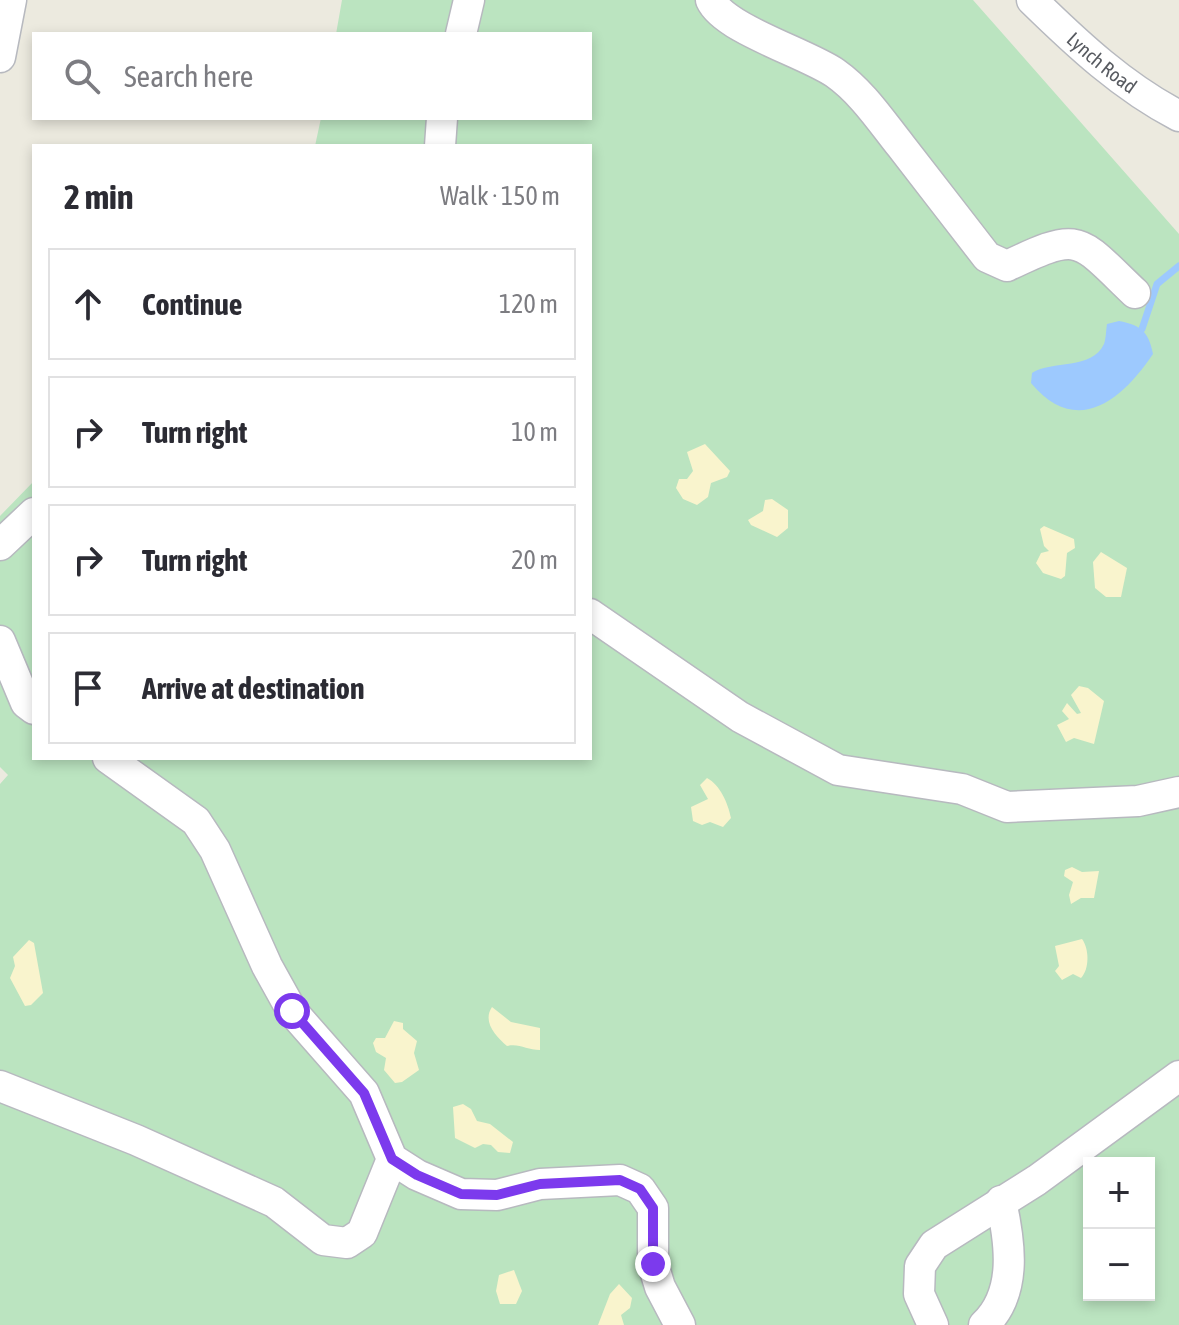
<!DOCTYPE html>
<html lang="en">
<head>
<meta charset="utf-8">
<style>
	:root { --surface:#fff; --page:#f2f2f3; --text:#2b2b33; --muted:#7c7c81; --line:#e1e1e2 }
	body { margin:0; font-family:"Asap Condensed",sans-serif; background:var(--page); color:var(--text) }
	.controls { position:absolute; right:24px; bottom:24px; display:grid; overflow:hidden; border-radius:0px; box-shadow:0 4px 12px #0003 }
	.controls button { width:72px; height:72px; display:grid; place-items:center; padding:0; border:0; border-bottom:2px solid var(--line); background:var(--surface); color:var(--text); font:40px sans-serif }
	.stop { position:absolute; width:24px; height:24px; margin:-18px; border:6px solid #7c3aed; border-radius:50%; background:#fff }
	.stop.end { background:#7c3aed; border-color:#fff; box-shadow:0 2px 8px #0008 }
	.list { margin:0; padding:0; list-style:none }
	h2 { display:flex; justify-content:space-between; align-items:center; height:104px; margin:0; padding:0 32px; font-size:34px }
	h2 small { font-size:26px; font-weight:400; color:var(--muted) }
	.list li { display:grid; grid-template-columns:52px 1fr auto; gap:24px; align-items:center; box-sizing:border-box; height:112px; margin:0 16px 16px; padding:0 16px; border:2px solid var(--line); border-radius:0px }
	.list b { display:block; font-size:30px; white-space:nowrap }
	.list em { font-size:26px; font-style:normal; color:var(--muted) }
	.icon { flex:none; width:44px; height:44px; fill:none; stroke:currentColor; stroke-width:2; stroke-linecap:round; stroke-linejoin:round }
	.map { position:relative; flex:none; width:1179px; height:1325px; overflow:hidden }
	.search { position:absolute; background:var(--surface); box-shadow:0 4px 12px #0003; left:32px; top:32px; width:560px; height:88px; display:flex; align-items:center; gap:20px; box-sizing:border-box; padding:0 28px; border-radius:0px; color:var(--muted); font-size:30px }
	.panel { position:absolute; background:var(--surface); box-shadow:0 4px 12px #0003; left:32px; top:144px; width:560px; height:616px; border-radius:0px }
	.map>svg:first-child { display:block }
	.green { fill:#bbe4c0; fill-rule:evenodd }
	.sand { fill:#f9f4cd }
	.water { fill:#9dc9fe }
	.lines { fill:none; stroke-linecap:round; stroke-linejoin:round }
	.stream { stroke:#9dc9fe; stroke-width:7 }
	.minor-casing { stroke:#b7b9bf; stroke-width:33 }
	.minor { stroke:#fff; stroke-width:30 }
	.route { stroke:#7c3aed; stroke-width:10 }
	.labels { text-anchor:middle; stroke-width:6; stroke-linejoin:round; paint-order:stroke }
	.street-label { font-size:20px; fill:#585b61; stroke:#fff }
</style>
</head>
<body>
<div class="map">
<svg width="1179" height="1325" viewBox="0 0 1179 1325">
	<rect width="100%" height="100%" fill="#eceadf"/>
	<path class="green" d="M342 0H973L1179 234V1325H0V784L8 775 0 767V516L34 481V758H590V146H315L321 118H590V34H336ZM1089 1163H1149V1295H1089Z"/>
	<g class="sand">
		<polygon points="705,444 730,471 727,477 711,483 708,497 697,505 683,499 676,488 679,479 687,479 693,471 687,452"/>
		<polygon points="772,499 788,510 788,528 777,537 751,525 748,520 763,511 765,500"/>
		<polygon points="1044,526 1074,539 1075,548 1067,553 1065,576 1061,579 1043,573 1036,563 1041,553 1049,551 1044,546 1040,529"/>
		<polygon points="1101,552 1127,568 1121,597 1106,597 1095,588 1093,562"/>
		<polygon points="1079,686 1088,688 1104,701 1094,744 1074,738 1066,742 1057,725 1069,719 1062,711 1067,703 1077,714 1081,713 1071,695"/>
		<path d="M707 778C720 785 728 803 731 818L723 827 710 822 702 825 693 821 691 807 708 799 700 785Z"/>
		<polygon points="1072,867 1082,872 1099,871 1094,898 1081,898 1071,904 1069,895 1073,882 1064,876 1065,870"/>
		<path d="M1082 939C1089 948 1090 969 1081 978L1073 974 1062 980 1055 971 1059 966 1055 946Z"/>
		<polygon points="29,940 34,943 43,993 31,1005 25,1006 10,978 15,966 13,957"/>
		<path d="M492 1007 511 1022 540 1028V1050C527 1050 519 1043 507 1046 496 1036 482 1022 492 1007Z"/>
		<polygon points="394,1021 403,1023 403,1029 417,1041 414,1053 419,1070 402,1082 395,1083 384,1070 386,1058 376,1052 373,1043 376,1038 385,1038"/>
		<polygon points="463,1104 471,1109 477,1121 490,1124 513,1142 510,1153 498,1152 491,1145 483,1144 475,1148 455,1138 453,1107"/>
		<polygon points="514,1270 522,1291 516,1304 500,1304 496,1291 499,1275"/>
		<polygon points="619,1284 632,1298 630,1308 621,1315 624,1325 598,1325 610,1294"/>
	</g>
	<path class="water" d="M1119 321C1141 325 1149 332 1153 354 1122 400 1077 438 1031 383L1032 373C1052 360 1092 370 1104 344 1106 339 1106 330 1107 324Z"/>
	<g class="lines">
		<polyline class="stream" points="1142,329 1157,284 1179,266"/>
		<g class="minor-casing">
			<g id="minor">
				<path d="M711 0C724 29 806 53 835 73 862 92 881 121 901 146 930 183 958 220 987 257L1007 266C1082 230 1077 238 1135 293"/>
				<path id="s1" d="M1032 0C1077 44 1123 87 1179 116"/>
				<polyline points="461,34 469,0"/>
				<polyline points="0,57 11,0"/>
				<polyline points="440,146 442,118"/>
				<polyline points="0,545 34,513"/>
				<polyline points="590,614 740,717 838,770 962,789 1007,807 1138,801 1179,792"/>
				<polyline points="0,641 26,703 34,709"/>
				<polyline points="108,758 196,821 215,850 267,966 292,1011 364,1093 392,1159 417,1175 461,1194 497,1195 540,1184 620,1180 640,1189 653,1208 653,1264 660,1287 680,1325"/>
				<polyline points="0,1086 136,1140 274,1202 323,1240 347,1243 362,1233 392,1159"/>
				<polyline points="933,1325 919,1294 920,1266 934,1245 1037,1180 1179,1076"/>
				<path d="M984 1325C1018 1293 1010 1242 1001 1201"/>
			</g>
		</g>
		<use href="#minor" class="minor"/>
	</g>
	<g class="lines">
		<polyline class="route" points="292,1011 364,1093 392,1159 417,1175 461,1194 497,1195 540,1184 620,1180 640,1189 653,1208 653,1264"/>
	</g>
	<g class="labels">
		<g class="street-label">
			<text dy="7" stroke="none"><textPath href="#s1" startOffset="94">Lynch Road</textPath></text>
		</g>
	</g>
</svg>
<div class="controls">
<button>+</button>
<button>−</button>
</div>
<div class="stop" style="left:292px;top:1011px"></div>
<div class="stop end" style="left:653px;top:1264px"></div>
<div class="search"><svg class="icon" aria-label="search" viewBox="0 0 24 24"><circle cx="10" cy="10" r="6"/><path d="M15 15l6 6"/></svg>Search here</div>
<section class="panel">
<h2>2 min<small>Walk · 150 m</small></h2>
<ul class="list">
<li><svg class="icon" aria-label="ahead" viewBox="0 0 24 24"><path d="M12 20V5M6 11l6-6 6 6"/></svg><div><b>Continue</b></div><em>120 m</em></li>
<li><svg class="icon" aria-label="right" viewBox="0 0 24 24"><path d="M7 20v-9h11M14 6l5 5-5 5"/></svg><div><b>Turn right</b></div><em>10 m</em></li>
<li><svg class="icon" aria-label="right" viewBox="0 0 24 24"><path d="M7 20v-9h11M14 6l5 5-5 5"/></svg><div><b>Turn right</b></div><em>20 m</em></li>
<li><svg class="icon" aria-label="arrive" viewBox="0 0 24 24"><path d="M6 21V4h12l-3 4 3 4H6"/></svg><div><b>Arrive at destination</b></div></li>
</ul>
</section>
</div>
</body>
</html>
